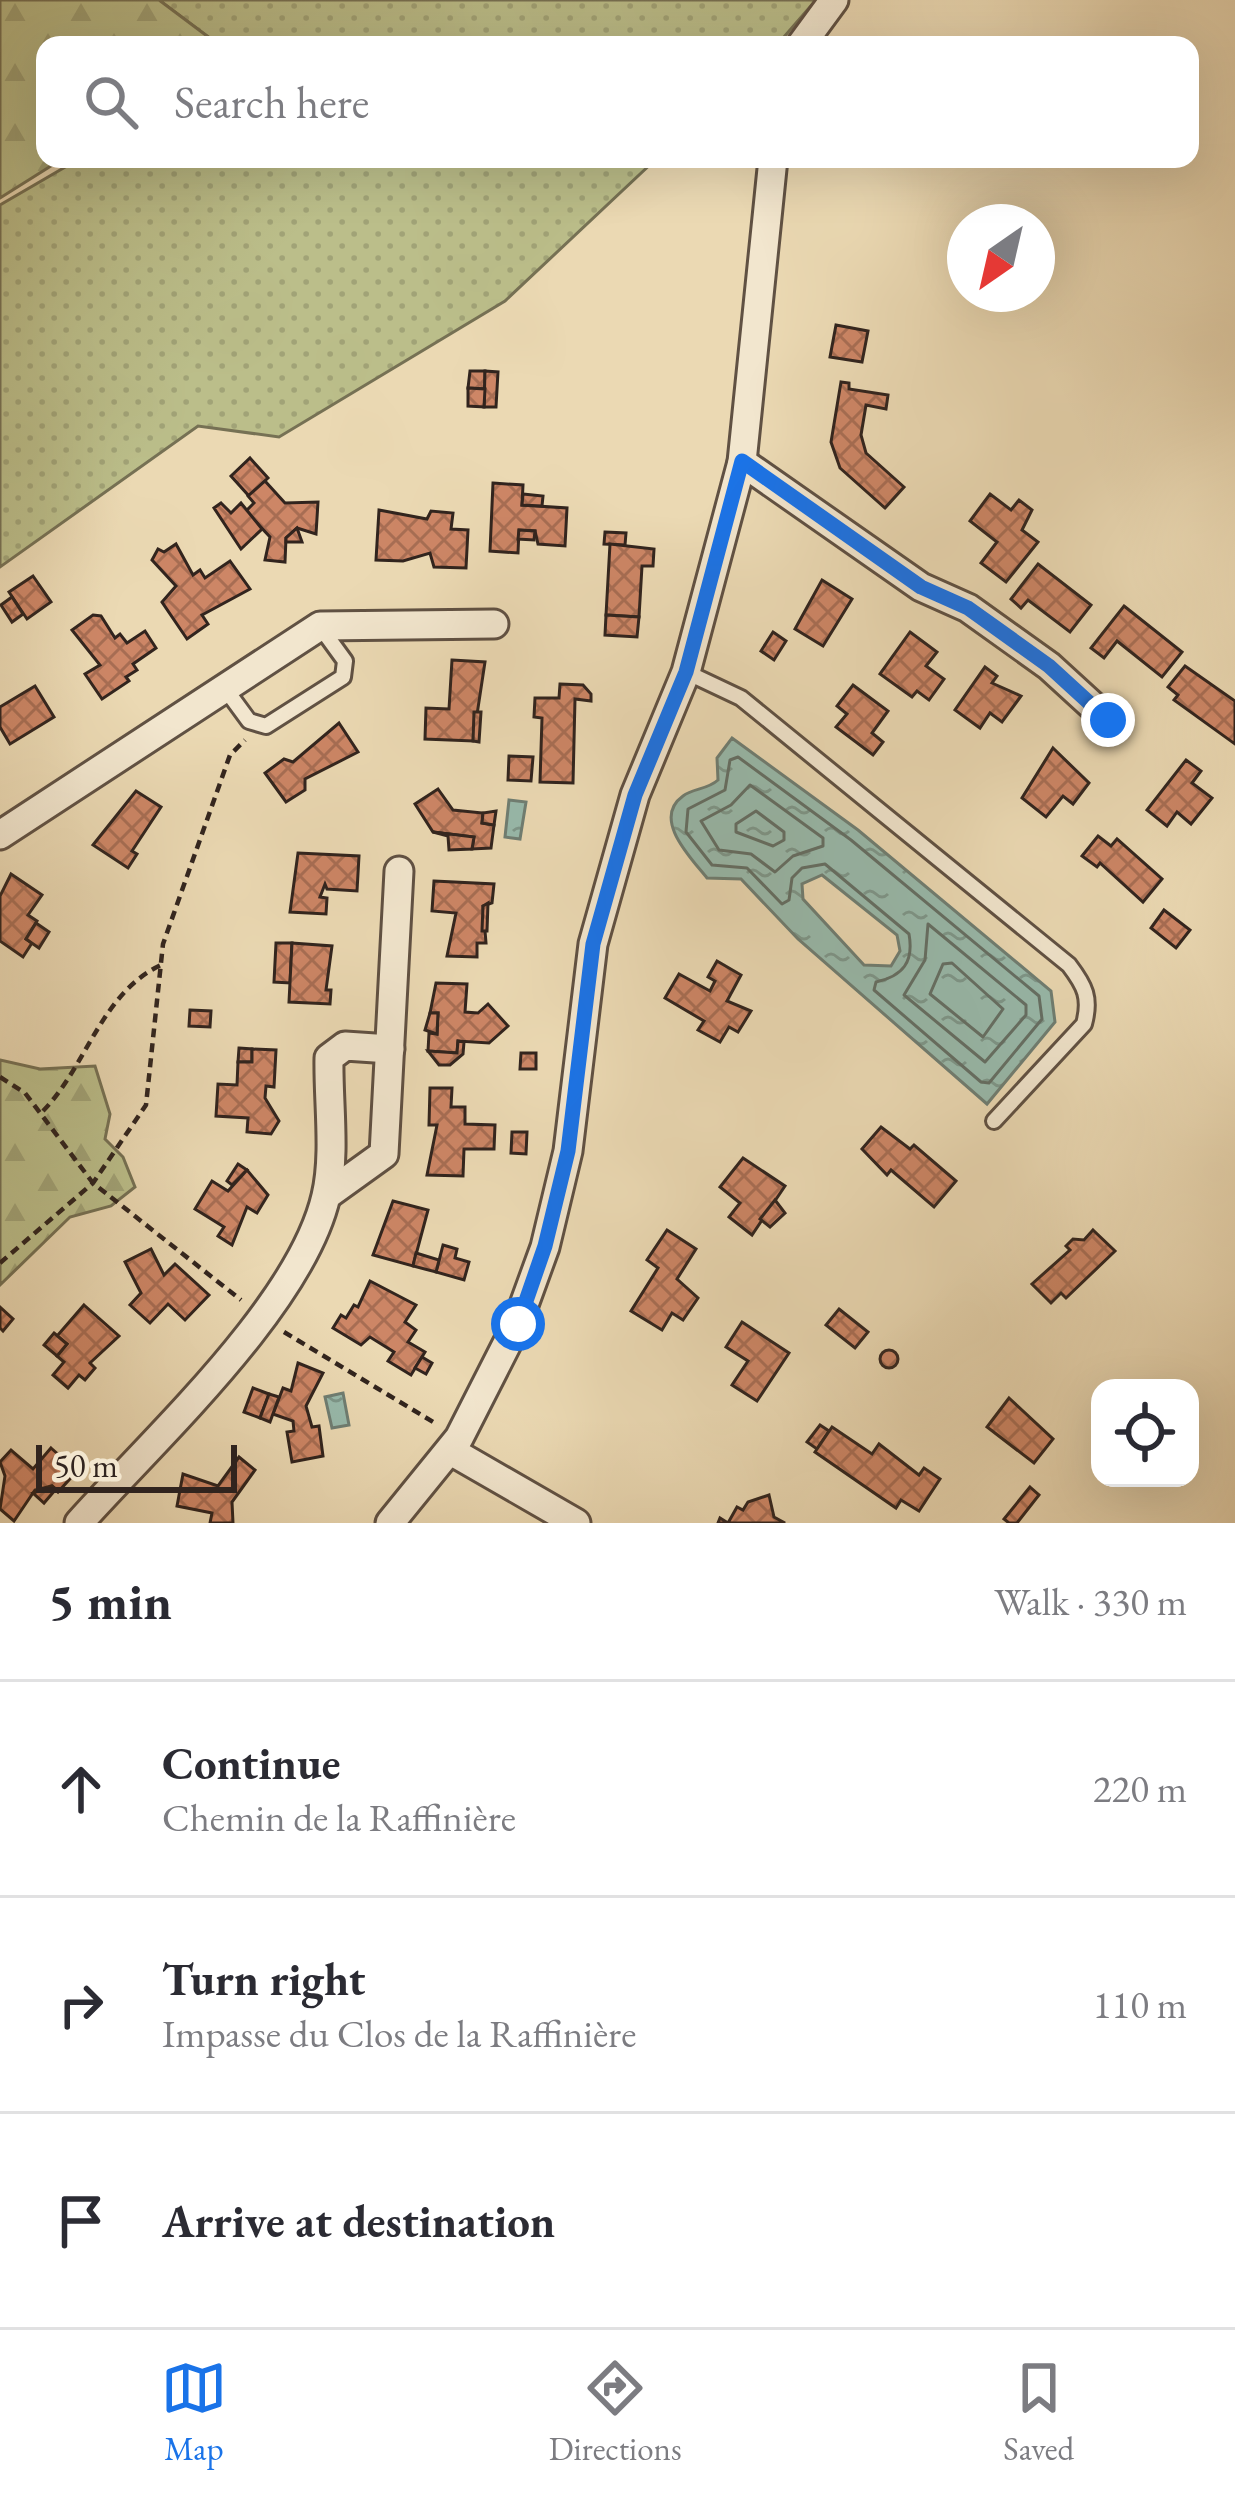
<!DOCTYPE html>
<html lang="en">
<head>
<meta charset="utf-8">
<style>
	:root { --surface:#fff; --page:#f2f2f3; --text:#2b2b33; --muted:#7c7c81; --line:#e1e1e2; --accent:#1a73e8 }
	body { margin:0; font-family:"EB Garamond",serif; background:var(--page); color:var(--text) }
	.controls { position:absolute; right:36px; bottom:36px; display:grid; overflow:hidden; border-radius:24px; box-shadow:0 12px 48px #0002 }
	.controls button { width:108px; height:108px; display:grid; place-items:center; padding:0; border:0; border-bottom:3px solid var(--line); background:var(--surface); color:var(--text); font:60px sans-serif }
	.compass { position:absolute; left:947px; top:204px; width:108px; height:108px; border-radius:50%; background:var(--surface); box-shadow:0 12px 48px #0002; rotate:214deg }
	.scale { position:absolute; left:36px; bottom:30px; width:201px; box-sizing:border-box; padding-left:12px; border:6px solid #31241e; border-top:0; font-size:33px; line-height:42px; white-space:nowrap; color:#31241e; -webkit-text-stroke:9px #f2e6ce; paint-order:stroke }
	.stop { position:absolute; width:36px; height:36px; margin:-27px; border:9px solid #1a73e8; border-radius:50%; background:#fff }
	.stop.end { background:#1a73e8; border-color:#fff; box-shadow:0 3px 12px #0008 }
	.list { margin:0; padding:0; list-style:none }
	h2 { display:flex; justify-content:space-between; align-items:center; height:156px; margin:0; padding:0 48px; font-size:51px }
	h2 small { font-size:39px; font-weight:400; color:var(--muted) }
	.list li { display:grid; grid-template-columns:78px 1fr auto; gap:36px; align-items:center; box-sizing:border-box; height:216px; padding:0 48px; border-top:3px solid var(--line) }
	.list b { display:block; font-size:45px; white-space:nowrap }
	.list p { margin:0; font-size:39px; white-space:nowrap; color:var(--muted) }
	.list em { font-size:39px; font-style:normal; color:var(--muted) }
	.icon { flex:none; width:66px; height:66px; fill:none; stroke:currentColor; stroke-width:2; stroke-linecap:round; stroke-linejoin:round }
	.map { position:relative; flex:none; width:1235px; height:1523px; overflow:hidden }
	.search { position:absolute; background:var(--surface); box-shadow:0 12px 48px #0002; left:36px; right:36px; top:36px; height:132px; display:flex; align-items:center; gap:30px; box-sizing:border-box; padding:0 42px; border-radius:24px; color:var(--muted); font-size:45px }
	.sheet { height:804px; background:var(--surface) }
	nav { display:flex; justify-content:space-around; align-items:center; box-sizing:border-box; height:168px; border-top:3px solid var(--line); background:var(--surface); font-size:33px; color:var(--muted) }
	nav a { display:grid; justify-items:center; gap:6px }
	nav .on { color:var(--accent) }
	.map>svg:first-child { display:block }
	.green { fill:url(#green-dots); stroke:#767154; stroke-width:3 }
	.forest { fill:url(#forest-firs); stroke:#767154; stroke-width:3 }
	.water { fill:url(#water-ripples); stroke:#6f7e73; stroke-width:3; fill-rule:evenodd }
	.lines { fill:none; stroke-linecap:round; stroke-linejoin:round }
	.shore { stroke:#646f65; stroke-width:3 }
	.building { fill:url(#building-cross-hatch); stroke:#31241e; stroke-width:3 }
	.service-casing { stroke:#605143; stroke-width:20 }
	.minor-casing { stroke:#605143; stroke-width:33 }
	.path { stroke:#31241e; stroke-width:4.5; stroke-dasharray:9 6; stroke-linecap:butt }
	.service { stroke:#f2e6ce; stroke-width:14 }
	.minor { stroke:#f2e6ce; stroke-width:27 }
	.route { stroke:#1a73e8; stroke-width:15 }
</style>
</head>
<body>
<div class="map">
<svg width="1235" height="1523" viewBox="0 0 1235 1523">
	<defs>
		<pattern id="green-dots" width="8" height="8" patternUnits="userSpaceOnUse" patternTransform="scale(3)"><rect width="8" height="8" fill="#bbbe8a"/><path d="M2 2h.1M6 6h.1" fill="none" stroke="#a1a377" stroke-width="1.8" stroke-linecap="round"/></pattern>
		<pattern id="forest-firs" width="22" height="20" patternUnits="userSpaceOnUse" patternTransform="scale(3)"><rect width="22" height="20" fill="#bbbe8a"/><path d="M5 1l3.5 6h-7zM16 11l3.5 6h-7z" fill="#a1a377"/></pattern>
		<pattern id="water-ripples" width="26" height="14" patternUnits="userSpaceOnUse" patternTransform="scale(3)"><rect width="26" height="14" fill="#98baac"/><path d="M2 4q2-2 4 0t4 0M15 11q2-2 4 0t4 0" fill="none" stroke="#7d978b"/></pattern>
		<pattern id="building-cross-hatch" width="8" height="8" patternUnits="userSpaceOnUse" patternTransform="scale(3)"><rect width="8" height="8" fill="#cd8666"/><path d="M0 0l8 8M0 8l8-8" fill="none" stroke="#a76d53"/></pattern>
	</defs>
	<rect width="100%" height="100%" fill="#ebd9b3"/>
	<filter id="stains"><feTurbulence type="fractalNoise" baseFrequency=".00167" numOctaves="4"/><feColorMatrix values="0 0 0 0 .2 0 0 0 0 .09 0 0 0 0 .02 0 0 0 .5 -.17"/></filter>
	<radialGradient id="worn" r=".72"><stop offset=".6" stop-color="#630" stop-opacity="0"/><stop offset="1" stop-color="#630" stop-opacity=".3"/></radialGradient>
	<g class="green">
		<polygon points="159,0 816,0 777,45 219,45"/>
		<polygon points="79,159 656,159 505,301 279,437 198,426 0,567 0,205"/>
	</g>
	<g class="forest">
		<polygon points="0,0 159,0 219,45 45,45 45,159 62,159 0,198"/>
		<polygon points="0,1060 40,1069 95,1066 110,1114 105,1139 123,1157 135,1187 111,1206 70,1217 0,1285"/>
	</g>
	<g class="water">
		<path d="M732 738 858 830 1051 991 1055 1022 987 1104 798 939 741 879 707 878C692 859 651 819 683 796 693 788 707 790 718 780L717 758ZM822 875 897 935 900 951 891 966 864 965 803 899 802 884Z"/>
		<polygon points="509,800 526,802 520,839 505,837"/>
		<polygon points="343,1393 349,1425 332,1428 325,1397"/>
	</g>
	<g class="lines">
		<g class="shore">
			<path d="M738 757 851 840 1039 996 1042 1019 989 1083 981 1082 874 990 876 982C903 976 914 962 909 934L825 864 802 868 792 878 789 900 782 904 747 868 712 865 686 832 688 809 725 790 730 760Z"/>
			<polygon points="750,785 823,838 823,846 793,856 775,872 751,854 719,850 701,821 731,805"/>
			<polygon points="756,811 784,832 784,840 773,846 736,832 736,824"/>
			<polygon points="928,924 1026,1005 1026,1015 985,1062 904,995 925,960"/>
			<polygon points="952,963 1003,1009 983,1037 930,994 943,964"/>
		</g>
	</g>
	<g class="building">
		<polygon points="836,325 868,331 862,362 830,357"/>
		<polygon points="470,371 485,371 485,389 468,388"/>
		<polygon points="485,371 498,372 496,407 484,407"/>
		<polygon points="841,382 849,383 849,389 888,395 886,409 866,405 861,435 866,453 904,487 885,508 840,468 831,442"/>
		<polygon points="468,388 485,389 484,407 468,406"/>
		<polygon points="250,458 268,478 249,496 231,476"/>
		<polygon points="265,481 285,503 318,502 316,534 297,528 286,538 285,562 265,560 270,537 246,511 254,503 248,496"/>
		<polygon points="493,483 523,485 522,505 567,508 565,546 538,544 535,531 519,530 518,553 490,551"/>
		<polygon points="523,494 543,496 542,506 522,505"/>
		<polygon points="990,494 1011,510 1019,500 1032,510 1022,530 1038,542 1006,582 981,563 997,542 970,521"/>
		<polygon points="221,503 231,513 241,503 262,529 241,549 214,508"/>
		<polygon points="379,510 427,519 431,511 453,513 451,529 468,530 466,568 434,567 430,553 403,561 376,560"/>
		<polygon points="297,528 302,542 286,542 286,538"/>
		<polygon points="519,530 535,531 534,540 518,539"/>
		<polygon points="605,532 626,533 625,545 604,544"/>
		<polygon points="176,544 193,575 200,570 205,578 230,561 250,589 202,615 208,624 187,639 162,602 176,586 152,560 158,549 164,552"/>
		<polygon points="610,544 654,549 653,566 642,566 639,617 606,615"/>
		<polygon points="1038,564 1091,605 1070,632 1028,600 1021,608 1011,599"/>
		<polygon points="33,576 51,602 27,619 9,592"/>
		<polygon points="822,580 852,599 823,646 795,629"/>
		<polygon points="12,597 23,614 12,622 1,605"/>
		<polygon points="1124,606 1182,652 1162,677 1117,641 1104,658 1091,648"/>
		<polygon points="93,615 101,616 115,638 120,634 127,643 145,631 156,648 133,664 137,670 126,677 129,681 102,699 85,674 100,665 72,630"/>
		<polygon points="606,615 639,617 637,637 605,635"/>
		<polygon points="773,632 786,641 774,660 761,651"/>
		<polygon points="910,632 937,652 926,666 944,679 929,700 917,691 912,697 880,674"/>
		<polygon points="452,660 485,662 473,741 425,739 426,708 449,709"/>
		<polygon points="1185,666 1235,701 1235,744 1174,700 1178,695 1168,687"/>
		<polygon points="985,667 997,676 992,683 1021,696 1002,722 990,713 980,728 955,710"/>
		<polygon points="560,684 583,685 591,694 591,701 575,699 573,783 540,782 542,718 534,717 535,698 559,698"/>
		<polygon points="853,685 888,711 872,733 883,742 873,755 836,727 847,714 837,706"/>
		<polygon points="35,686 54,717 10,744 0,727 0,707"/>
		<polygon points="474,712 481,712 479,742 473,741"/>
		<polygon points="339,723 358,752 305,779 305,790 286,802 265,773 284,759 293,762"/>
		<polygon points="1053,748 1089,783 1073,804 1063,796 1046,817 1022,798"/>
		<polygon points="509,756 533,757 531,781 508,780"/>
		<polygon points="1186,760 1201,771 1192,783 1212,798 1191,824 1177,812 1167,826 1147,810"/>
		<polygon points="438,789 453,810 483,813 482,823 494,825 491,848 472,849 474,837 433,832 415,804"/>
		<polygon points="136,791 161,807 132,851 137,854 128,868 93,845"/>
		<polygon points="496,811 494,825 482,823 483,813"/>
		<polygon points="433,832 474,837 472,849 449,850 448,836"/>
		<polygon points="1098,836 1111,846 1117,839 1162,879 1143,902 1100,863 1097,867 1082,856"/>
		<polygon points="298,853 359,856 357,891 327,889 325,884 320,897 327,898 326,914 290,912"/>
		<polygon points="11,874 42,895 28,915 37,921 26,939 32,943 23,957 0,941 0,896"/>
		<polygon points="434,881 494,884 492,903 483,906 486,943 477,943 477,957 447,956 456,913 432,911"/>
		<polygon points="488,903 487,931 482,931 483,906"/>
		<polygon points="1164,910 1190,930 1176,948 1151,928"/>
		<polygon points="36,923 49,932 39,948 26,939"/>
		<polygon points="276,943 292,943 290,983 274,982"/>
		<polygon points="292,943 332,946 326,990 331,990 330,1004 289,1002"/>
		<polygon points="717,961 741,975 727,1001 751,1011 738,1032 729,1027 720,1042 698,1030 704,1021 665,998 679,974 710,991 715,981 708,977"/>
		<polygon points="436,983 467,984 465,1012 478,1013 488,1004 508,1026 489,1043 458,1041 457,1053 428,1051 429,1033 437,1034 438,1013 430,1013"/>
		<polygon points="190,1010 211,1011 210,1027 189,1026"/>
		<polygon points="430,1013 438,1013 437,1034 425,1030"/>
		<polygon points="458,1041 464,1042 463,1054 450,1065 439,1065 428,1051 457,1053"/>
		<polygon points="239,1048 252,1049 252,1062 238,1062"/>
		<polygon points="252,1049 276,1050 274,1087 266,1086 265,1098 279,1121 271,1134 247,1132 248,1118 216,1116 218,1084 237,1085 238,1062 252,1062"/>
		<polygon points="521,1053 536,1053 536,1069 520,1069"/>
		<polygon points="430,1088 452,1088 451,1107 465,1107 465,1124 495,1125 494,1149 464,1149 463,1176 427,1175 437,1125 429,1125"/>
		<polygon points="881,1127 910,1149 914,1145 956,1181 934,1207 891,1170 887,1175 862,1149"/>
		<polygon points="512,1132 527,1132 526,1154 511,1153"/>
		<polygon points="743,1158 785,1186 752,1235 729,1217 740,1203 720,1187"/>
		<polygon points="238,1164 247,1170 232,1185 227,1181"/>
		<polygon points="247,1170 268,1195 257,1213 247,1207 232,1245 218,1236 224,1227 195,1209 212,1181 228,1191"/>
		<polygon points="775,1200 785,1213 770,1227 760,1219"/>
		<polygon points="393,1201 428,1210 413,1266 373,1255"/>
		<polygon points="667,1230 696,1249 677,1279 698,1298 683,1320 672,1313 662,1330 631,1311 658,1268 647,1260"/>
		<polygon points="1093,1230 1115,1251 1066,1298 1061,1293 1051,1303 1032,1284 1070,1250 1066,1246 1073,1239 1084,1240"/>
		<polygon points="443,1245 457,1249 455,1258 469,1262 464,1280 436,1272"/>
		<polygon points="151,1249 164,1275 175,1264 209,1295 185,1320 168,1304 150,1323 130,1305 141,1293 125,1262"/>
		<polygon points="416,1253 439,1260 436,1272 413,1266"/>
		<polygon points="370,1281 416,1305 405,1322 416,1330 408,1342 425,1352 411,1375 388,1361 394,1352 370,1337 361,1345 333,1328 341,1315 346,1318 354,1305 358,1307"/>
		<polygon points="84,1305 119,1336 90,1363 95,1368 85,1380 79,1375 68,1388 53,1375 64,1362 57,1356 67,1344 57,1336"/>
		<polygon points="0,1307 13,1319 3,1331 0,1328"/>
		<polygon points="839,1309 868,1332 855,1348 826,1325"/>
		<polygon points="742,1322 789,1353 757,1401 732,1385 748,1361 726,1347"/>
		<polygon points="54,1333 67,1344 57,1356 44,1345"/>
		<circle cx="889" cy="1359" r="9"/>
		<polygon points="422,1357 432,1363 426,1374 415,1368"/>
		<polygon points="298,1363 323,1373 306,1406 312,1427 319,1426 323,1456 292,1462 287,1432 294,1431 293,1421 273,1414 283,1388 291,1391"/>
		<polygon points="253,1388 269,1394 260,1418 244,1412"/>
		<polygon points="269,1394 279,1397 270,1422 260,1418"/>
		<polygon points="1009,1398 1053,1439 1034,1463 987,1427"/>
		<polygon points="820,1425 829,1431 817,1449 807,1442"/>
		<polygon points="832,1427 872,1454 879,1444 919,1475 924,1468 940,1479 919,1511 901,1500 896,1508 815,1452"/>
		<polygon points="51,1448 77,1471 58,1492 52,1486 35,1490 14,1521 0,1509 5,1476 0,1462 11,1450 33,1469"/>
		<polygon points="239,1457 255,1470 232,1502 233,1523 210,1523 212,1513 177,1506 183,1474 218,1486"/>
		<polygon points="52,1486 56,1489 44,1503 33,1493"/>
		<polygon points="1030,1487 1039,1495 1017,1523 1009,1523 1004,1519"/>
		<polygon points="769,1495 774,1517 785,1523 718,1523 720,1518 728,1523 737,1507 743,1510 748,1502"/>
	</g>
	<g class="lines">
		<g class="service-casing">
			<g id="service">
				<path d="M686 672 741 698 1069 965C1085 986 1091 998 1084 1024L994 1121"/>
				<polyline points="224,687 249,721 266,726 343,677 345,661 321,628"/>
			</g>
		</g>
		<g class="minor-casing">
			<g id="minor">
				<polyline points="801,45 834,0"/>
				<polyline points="742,462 921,587 968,608 1049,666 1108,720"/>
				<polyline points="0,835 320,626 494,624"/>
				<polyline points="327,1195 384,1154 399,871"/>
				<polyline points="451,1451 576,1523"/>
				<path d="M79 1523C154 1439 301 1305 326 1196 336 1154 328 1101 329 1058L345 1046 390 1049"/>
				<polyline points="390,1523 459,1438 517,1324 545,1247 568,1151 593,944 635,795 686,672 742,462 773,159"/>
			</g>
		</g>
		<g class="path">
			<polyline points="0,1077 25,1093 93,1183 241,1300"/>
			<path d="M43 1111C87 1066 101 993 161 965"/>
			<polyline points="0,1263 93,1183 146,1105 163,944 230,755 245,740"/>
			<polyline points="284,1332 438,1425"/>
		</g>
		<use href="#service" class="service"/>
		<use href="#minor" class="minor"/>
	</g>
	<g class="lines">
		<polyline class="route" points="518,1324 545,1246 568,1151 593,944 635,795 686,672 742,461 921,587 968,608 1049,666 1108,720"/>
	</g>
	<rect width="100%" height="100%" filter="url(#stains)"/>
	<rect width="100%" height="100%" fill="url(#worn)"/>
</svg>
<div class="controls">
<button><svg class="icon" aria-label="locate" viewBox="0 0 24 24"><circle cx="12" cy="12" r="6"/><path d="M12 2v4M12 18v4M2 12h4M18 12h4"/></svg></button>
</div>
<svg class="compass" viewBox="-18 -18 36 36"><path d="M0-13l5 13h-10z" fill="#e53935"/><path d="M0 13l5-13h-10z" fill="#7c7c81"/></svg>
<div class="scale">50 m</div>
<div class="stop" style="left:518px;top:1324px"></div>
<div class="stop end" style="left:1108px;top:720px"></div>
<div class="search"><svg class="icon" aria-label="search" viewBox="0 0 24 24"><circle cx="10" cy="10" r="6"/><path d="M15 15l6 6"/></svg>Search here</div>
</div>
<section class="sheet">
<h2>5 min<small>Walk · 330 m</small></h2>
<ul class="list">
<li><svg class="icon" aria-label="ahead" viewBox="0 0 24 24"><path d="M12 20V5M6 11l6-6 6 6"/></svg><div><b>Continue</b><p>Chemin de la Raffinière</p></div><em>220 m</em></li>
<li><svg class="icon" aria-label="right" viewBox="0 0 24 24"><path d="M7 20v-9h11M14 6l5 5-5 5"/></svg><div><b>Turn right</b><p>Impasse du Clos de la Raffinière</p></div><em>110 m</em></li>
<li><svg class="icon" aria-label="arrive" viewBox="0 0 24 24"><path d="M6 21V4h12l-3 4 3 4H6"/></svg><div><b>Arrive at destination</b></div></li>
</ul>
</section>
<nav>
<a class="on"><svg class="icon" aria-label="map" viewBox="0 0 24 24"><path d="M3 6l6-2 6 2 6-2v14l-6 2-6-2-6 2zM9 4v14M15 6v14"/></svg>Map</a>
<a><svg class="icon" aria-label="directions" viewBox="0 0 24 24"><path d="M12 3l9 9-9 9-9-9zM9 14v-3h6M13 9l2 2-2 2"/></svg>Directions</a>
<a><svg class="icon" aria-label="saved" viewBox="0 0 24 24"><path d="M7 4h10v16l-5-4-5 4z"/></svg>Saved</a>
</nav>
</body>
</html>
